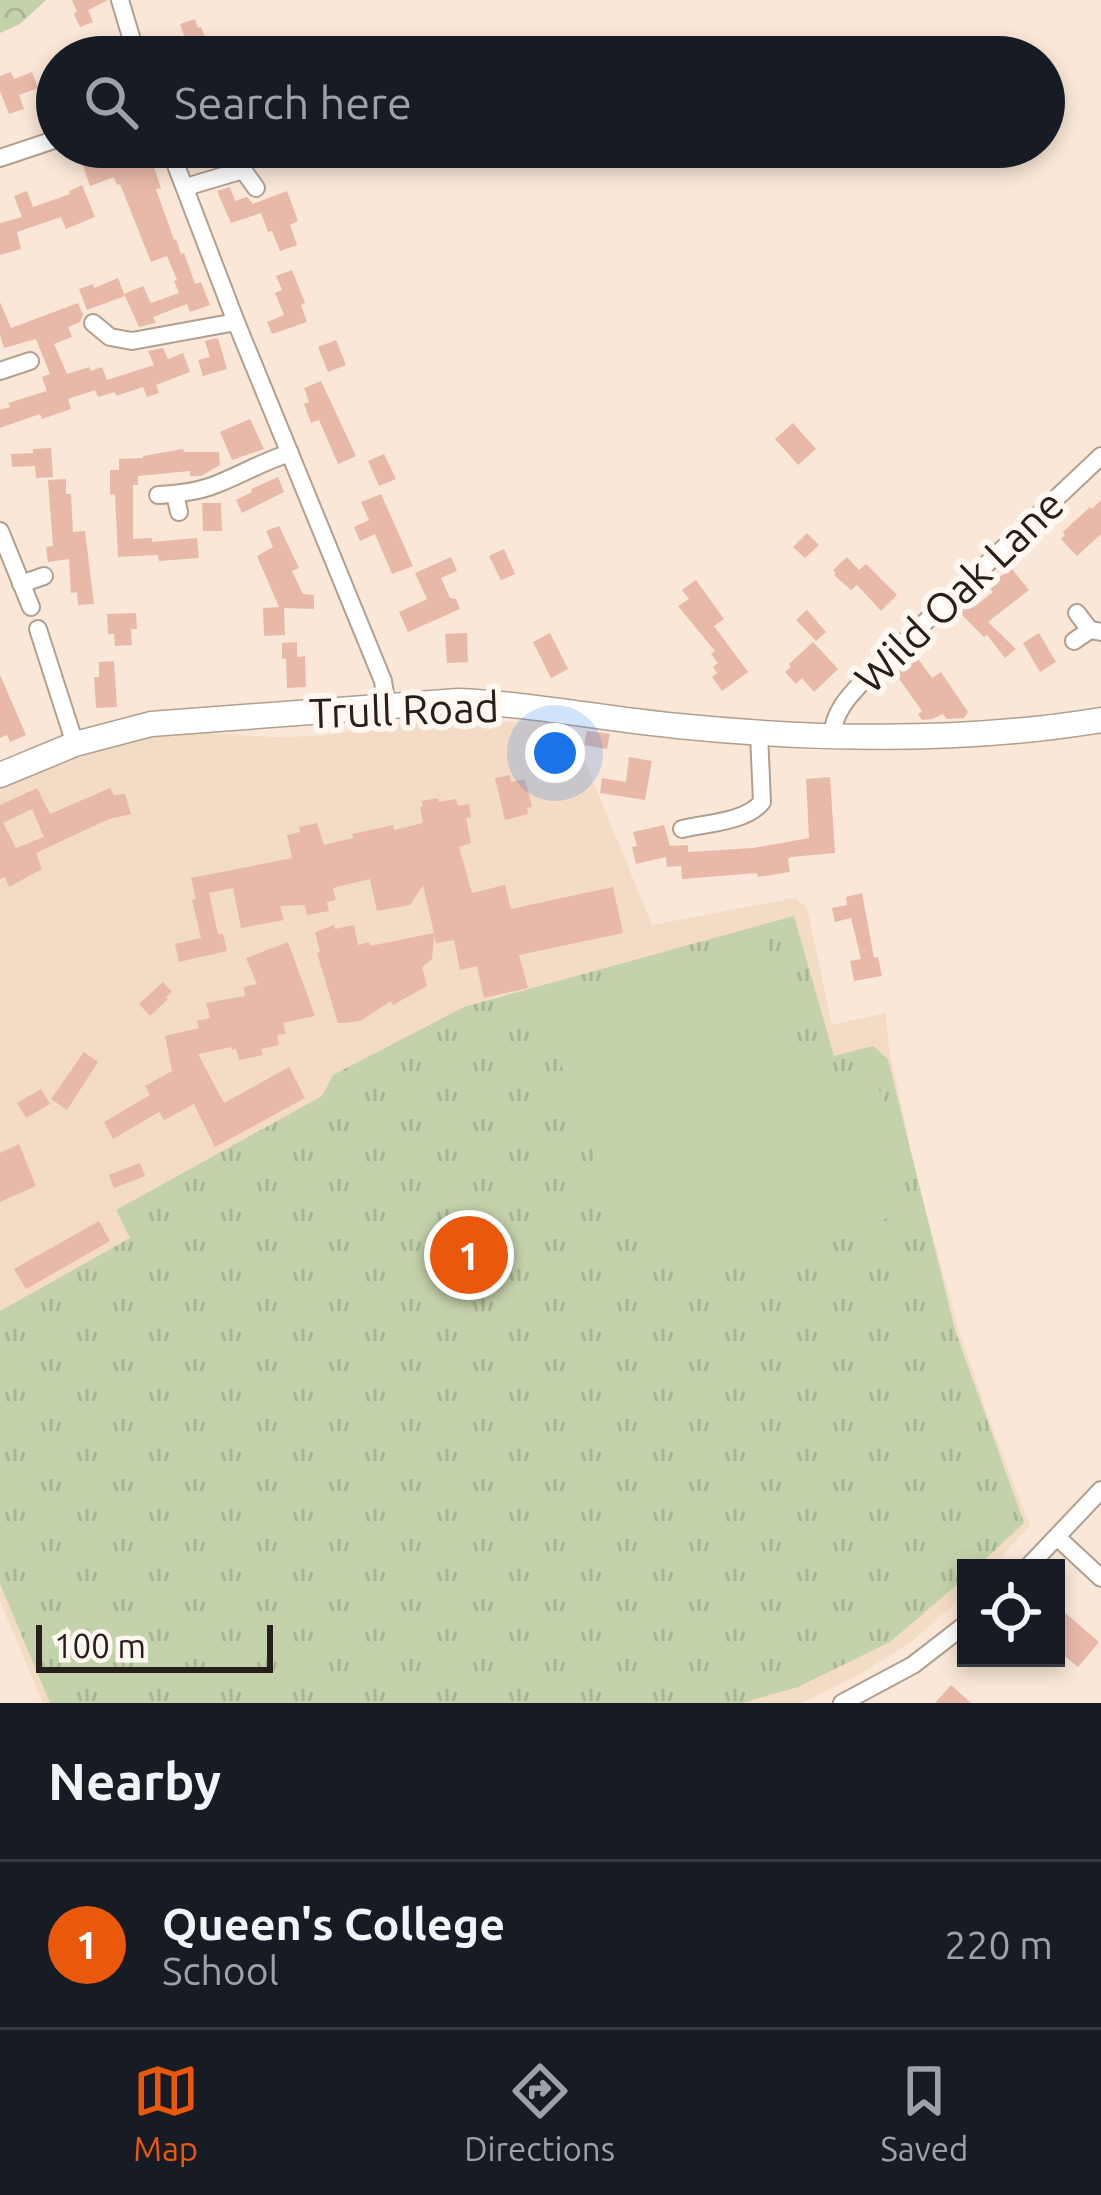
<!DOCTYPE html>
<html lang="en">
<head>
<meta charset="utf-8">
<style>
	:root { --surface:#171b24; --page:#242831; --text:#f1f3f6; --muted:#9ea1a6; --line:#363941; --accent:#ea580c }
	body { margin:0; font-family:Ubuntu,sans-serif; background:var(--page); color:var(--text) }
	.controls { position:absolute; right:36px; bottom:36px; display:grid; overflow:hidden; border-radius:0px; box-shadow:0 6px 18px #0003 }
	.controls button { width:108px; height:108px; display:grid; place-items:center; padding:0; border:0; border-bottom:3px solid var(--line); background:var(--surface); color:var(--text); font:60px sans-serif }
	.scale { position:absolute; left:36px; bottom:30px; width:237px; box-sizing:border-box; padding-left:12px; border:6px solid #27201a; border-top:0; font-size:33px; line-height:42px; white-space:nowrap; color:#27201a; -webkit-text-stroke:9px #fff7f0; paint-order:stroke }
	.you { position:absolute; left:555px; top:753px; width:42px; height:42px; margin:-30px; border:9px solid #fff; border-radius:50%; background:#1a73e8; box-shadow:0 0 0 18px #1a73e833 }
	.badge { display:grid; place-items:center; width:78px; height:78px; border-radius:50%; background:var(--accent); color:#fff; font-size:39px; font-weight:700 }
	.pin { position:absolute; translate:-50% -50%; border:6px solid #fff; box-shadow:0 3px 12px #0006 }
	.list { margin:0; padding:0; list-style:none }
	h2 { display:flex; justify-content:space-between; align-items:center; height:156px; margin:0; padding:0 48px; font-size:51px }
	h2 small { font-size:39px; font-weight:400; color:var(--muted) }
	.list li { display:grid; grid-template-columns:78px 1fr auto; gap:36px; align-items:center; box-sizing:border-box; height:168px; padding:0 48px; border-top:3px solid var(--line) }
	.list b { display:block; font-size:45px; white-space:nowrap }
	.list p { margin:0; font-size:39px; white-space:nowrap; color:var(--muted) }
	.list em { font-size:39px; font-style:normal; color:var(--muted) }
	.icon { flex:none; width:66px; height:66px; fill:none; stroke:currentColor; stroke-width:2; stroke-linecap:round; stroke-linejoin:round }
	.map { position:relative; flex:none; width:1101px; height:1703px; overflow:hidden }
	.search { position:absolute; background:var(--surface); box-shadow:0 6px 18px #0003; left:36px; right:36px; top:36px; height:132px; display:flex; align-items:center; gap:30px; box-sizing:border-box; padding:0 42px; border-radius:66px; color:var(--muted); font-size:45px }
	.sheet { height:324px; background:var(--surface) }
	nav { display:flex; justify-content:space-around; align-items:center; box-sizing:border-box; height:168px; border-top:3px solid var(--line); background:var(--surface); font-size:33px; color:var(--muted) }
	nav a { display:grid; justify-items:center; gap:6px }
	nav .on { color:var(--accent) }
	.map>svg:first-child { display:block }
	.built { fill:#f4dbc5 }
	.grass { fill:url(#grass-tufts) }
	.forest { fill:url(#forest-crowns) }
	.pitch { fill:#c4d2ab }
	.building { fill:#e8b9a9; fill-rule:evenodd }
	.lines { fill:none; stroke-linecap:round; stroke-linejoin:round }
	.street-casing { stroke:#b19f90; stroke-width:20 }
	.secondary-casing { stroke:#b19f90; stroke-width:27 }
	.street { stroke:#fff; stroke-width:16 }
	.secondary { stroke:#fff; stroke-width:24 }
	.labels { text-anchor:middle; stroke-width:12; stroke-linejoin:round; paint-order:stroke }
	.street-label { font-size:42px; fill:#27201a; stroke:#fff7f0 }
</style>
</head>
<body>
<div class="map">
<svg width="1101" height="1703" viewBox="0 0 1101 1703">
	<defs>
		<pattern id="grass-tufts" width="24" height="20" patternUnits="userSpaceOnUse" patternTransform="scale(3)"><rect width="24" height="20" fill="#c4d2ab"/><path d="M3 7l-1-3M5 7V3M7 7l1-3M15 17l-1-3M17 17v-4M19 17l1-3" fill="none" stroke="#a8b493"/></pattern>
		<pattern id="forest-crowns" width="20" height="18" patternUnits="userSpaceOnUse" patternTransform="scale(3)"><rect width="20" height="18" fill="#c4d2ab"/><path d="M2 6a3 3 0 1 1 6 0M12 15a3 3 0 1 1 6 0" fill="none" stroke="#a8b493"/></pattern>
	</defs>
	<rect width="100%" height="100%" fill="#fae7d7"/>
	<polygon class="built" points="448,721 569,722 652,925 795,898 807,908 832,1025 886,1013 889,1049 918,1183 958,1327 989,1419 1030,1526 990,1568 966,1568 966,1594 911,1642 859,1675 801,1703 43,1703 0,1601 0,786 102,749 169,731 275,737 322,736 378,726"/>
	<polygon class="grass" points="794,916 834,1056 873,1046 888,1059 955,1330 1024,1523 976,1568 966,1568 966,1577 890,1642 798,1687 742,1703 50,1703 0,1584 0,1311 130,1238 116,1210 322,1096 333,1075 464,1007"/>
	<polygon class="forest" points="0,0 46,0 20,24 0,33"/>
	<polygon class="pitch" points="762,935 807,1082 872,1065 912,1210 684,1284 667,1226 621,1239 590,1143 585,1144 543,1002"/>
	<g class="building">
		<polygon points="72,0 108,0 88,10 93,22 80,27 74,14 77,12"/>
		<polygon points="195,19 198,28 201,27 209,48 185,57 150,57 186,42 180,24"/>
		<polygon points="11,72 14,79 32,72 38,88 19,95 24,109 9,114 0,91 0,76"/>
		<polygon points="126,147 147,147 161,188 156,189 174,240 176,239 181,254 184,253 195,284 201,282 210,305 190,312 187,304 153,317 156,323 139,327 124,294 143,286 151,303 179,293 174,281 177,280 167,256 151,262 120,184 117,185 114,177 90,186 82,163"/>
		<polygon points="201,147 230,147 230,154 206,162"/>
		<polygon points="273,147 288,147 292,160 270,168 263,151"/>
		<polygon points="82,185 95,217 66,229 61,217 17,232 21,249 0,255 0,223 22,217 14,196 27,191 33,207 70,194 69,191"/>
		<polygon points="230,187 235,201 247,197 253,204 287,191 298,221 290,225 297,245 280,251 272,231 268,232 261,213 231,223 217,191"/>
		<polygon points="292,270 305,303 301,305 307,322 272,334 267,322 284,315 275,293 282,290 276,276"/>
		<polygon points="118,278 125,296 87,310 79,289 93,284 94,288"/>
		<polygon points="0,302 11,328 78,303 83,315 80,322 68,327 72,337 54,344 67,374 89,367 91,371 102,367 107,380 154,365 148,351 163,348 168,359 183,353 190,372 156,385 159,393 147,397 143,387 116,396 115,392 98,397 95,390 68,399 71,409 42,419 40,414 0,428 0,410 10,407 8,403 47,391 42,377 50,374 36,339 4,348 0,335"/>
		<polygon points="218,338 227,369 203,376 198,360 210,357 205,341"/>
		<polygon points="336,340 346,365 328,372 318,347"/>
		<polygon points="321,381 356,456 338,464 319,420 311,423 304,404 309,402 304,388"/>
		<polygon points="250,419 264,449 232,460 220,432"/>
		<polygon points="793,423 816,449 798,465 775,439"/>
		<polygon points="51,448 53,477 36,478 35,466 12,467 11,454 33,453 33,449"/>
		<polygon points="183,449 184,452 219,452 220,465 201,476 190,476 190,471 138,476 138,485 133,485 133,539 152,538 152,542 197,538 199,558 159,561 158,555 118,557 115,494 110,495 110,470 119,470 119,459 143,458 143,456"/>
		<polygon points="384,454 396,479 379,486 368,461"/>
		<polygon points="278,477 284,492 242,513 236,500 252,492 251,489"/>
		<polygon points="66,479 66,494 71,494 73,532 85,531 94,604 78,605 77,592 71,593 69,559 48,562 46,547 53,546 48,480"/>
		<polygon points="381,494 413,566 392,574 375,534 360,541 354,527 369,520 361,502"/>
		<polygon points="1101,500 1101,534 1077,556 1061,539 1065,535 1063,532 1090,507 1092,509"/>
		<polygon points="202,503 221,503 222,531 203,531"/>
		<polygon points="279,526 299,568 292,571 303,594 314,595 314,609 284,608 285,635 264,636 263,608 279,607 257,556 273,547 266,531"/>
		<polygon points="807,533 819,545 805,558 793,547"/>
		<polygon points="504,549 515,574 501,580 489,556"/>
		<polygon points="451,557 457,571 441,578 450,598 456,599 460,609 408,632 399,612 427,599 415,573"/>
		<polygon points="847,557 859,570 866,564 897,595 881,611 857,585 851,590 834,575 836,573 833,570"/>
		<polygon points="1011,568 1029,590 988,622 1016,649 1005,658 987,635 984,637 957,610 967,600 974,607 993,592 990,589 998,583 996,580"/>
		<polygon points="696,580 724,619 714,626 748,672 722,691 712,677 717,673 713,667 718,663 711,654 715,651 678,606 689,599 682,590"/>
		<polygon points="807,610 826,632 816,641 796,620"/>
		<polygon points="136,613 137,629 131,629 132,645 115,646 114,634 108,634 107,614"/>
		<polygon points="467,633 468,662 447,663 445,634"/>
		<polygon points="550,633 568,669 551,678 533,642"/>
		<polygon points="1039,633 1056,662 1040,672 1023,643"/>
		<polygon points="297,642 297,657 305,656 306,687 287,688 286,658 282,659 282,643"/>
		<polygon points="813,642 838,669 814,692 802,678 796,684 785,672 791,667 789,664"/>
		<polygon points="914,653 932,678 941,672 968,712 964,718 947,719 943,714 932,719 922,720 918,714 922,711 893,670"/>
		<polygon points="114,661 117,707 96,708 94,677 99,677 99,662"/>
		<polygon points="0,675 26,735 10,742 7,735 0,738"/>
		<polygon points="587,731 610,734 607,749 584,745"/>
		<polygon points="629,757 652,761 645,800 600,793 602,778 626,782"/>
		<polygon points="510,775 511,782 525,779 532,807 527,808 528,814 505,820 495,778"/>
		<polygon points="830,777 835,853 791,857 788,859 790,872 758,877 757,873 682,879 681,866 667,867 666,857 636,864 632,847 637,846 633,832 664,825 670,846 688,845 688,852 753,848 809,838 806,779"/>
		<path d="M37 788 50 814 110 788 114 795 125 794 131 814 109 819 36 853 42 869 9 887 5 877 0 879V805ZM32 809 44 837 16 848 3 823Z"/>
		<polygon points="438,798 439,802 456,799 458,806 469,804 471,817 466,818 471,843 459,847 472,893 505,885 511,909 613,887 623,933 519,955 528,988 484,998 477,966 460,970 454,940 436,943 434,935 432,959 422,967 427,986 393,1005 391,1001 360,1021 343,1023 338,1023 317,953 320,952 315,932 334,925 335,929 354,925 358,945 369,942 370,946 434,933 423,885 410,905 377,911 370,879 333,888 336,900 327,902 329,911 307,915 305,905 280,906 284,920 241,928 233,888 209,893 218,934 223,934 227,951 179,962 175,944 201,938 192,900 196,899 191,878 292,858 287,835 300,832 299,827 317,823 324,845 353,838 352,834 393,825 394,830 423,823 420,807 423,806 422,801"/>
		<polygon points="862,893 874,958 878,957 882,976 854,981 850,961 861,959 851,918 835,922 832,908 847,905 846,897"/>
		<polygon points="288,942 315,1016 283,1023 286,1034 277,1035 279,1045 261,1049 263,1055 239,1060 236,1049 232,1050 231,1047 198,1054 224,1103 289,1067 305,1098 215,1147 194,1104 164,1120 159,1112 113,1139 104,1122 150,1095 145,1086 172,1071 165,1036 199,1028 197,1021 210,1018 206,1003 245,996 244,987 257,984 246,958"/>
		<polygon points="163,982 172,992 166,997 168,999 150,1016 139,1004"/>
		<polygon points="84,1052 98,1062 67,1110 51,1099"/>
		<polygon points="41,1089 50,1104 26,1118 17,1103"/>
		<polygon points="19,1144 36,1186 0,1202 0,1153"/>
		<polygon points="140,1163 145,1176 114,1188 109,1175"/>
		<polygon points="99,1221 110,1241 26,1289 14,1269"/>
		<polygon points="1056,1605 1099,1642 1078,1667 1056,1649"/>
		<polygon points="951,1685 971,1703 935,1703"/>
	</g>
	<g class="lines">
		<g class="street-casing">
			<g id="street">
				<polyline points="120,0 137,57"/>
				<polyline points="169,147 236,322 383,681 387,707"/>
				<polyline points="243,147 243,170 256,188"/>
				<polyline points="0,158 57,139"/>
				<polyline points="186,187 243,170"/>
				<polyline points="93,323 110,337 132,341 236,322"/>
				<polyline points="0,371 30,361"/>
				<polyline points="175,494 179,512"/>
				<path d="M158 495C178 494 198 492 217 484 242 474 264 461 290 453"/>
				<polyline points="0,531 31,607"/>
				<polyline points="21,584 44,576"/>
				<polyline points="1077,613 1090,630"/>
				<polyline points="38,629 75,744"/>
				<polyline points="1074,641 1090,630 1101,632"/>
				<path d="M832 735C835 709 850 695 867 677L1101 456"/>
				<path d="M682 829C707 823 746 822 762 802L759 734"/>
				<polyline points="1058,1538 1101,1578"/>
				<polyline points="1027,1568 1101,1490"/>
				<polyline points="842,1703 913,1665 966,1624"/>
			</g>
		</g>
		<g class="secondary-casing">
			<path id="secondary" d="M0 775 75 744 151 724 458 701C532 704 604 719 678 726 817 740 962 743 1101 720"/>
		</g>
		<use href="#street" class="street"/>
		<use href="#secondary" class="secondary"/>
	</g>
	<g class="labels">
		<g class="street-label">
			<text transform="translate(959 591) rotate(-44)" y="15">Wild Oak Lane</text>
			<text transform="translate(404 710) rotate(-2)" y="15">Trull Road</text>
		</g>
	</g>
</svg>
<div class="controls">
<button><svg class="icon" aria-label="locate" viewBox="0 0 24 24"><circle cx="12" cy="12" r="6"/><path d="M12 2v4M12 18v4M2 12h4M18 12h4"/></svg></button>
</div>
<div class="scale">100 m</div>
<div class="you"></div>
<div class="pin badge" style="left:469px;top:1255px">1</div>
<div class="search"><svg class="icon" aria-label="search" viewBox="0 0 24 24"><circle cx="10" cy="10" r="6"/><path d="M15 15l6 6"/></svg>Search here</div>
</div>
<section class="sheet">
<h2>Nearby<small></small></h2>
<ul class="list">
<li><span class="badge">1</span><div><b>Queen's College</b><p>School</p></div><em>220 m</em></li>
</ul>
</section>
<nav>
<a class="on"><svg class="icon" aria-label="map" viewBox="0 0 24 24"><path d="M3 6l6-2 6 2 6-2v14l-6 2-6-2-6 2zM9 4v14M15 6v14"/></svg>Map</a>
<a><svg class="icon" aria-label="directions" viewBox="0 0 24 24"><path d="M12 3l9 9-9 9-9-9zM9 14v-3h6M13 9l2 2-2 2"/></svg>Directions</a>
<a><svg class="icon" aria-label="saved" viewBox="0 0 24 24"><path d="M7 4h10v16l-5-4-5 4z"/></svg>Saved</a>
</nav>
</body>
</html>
